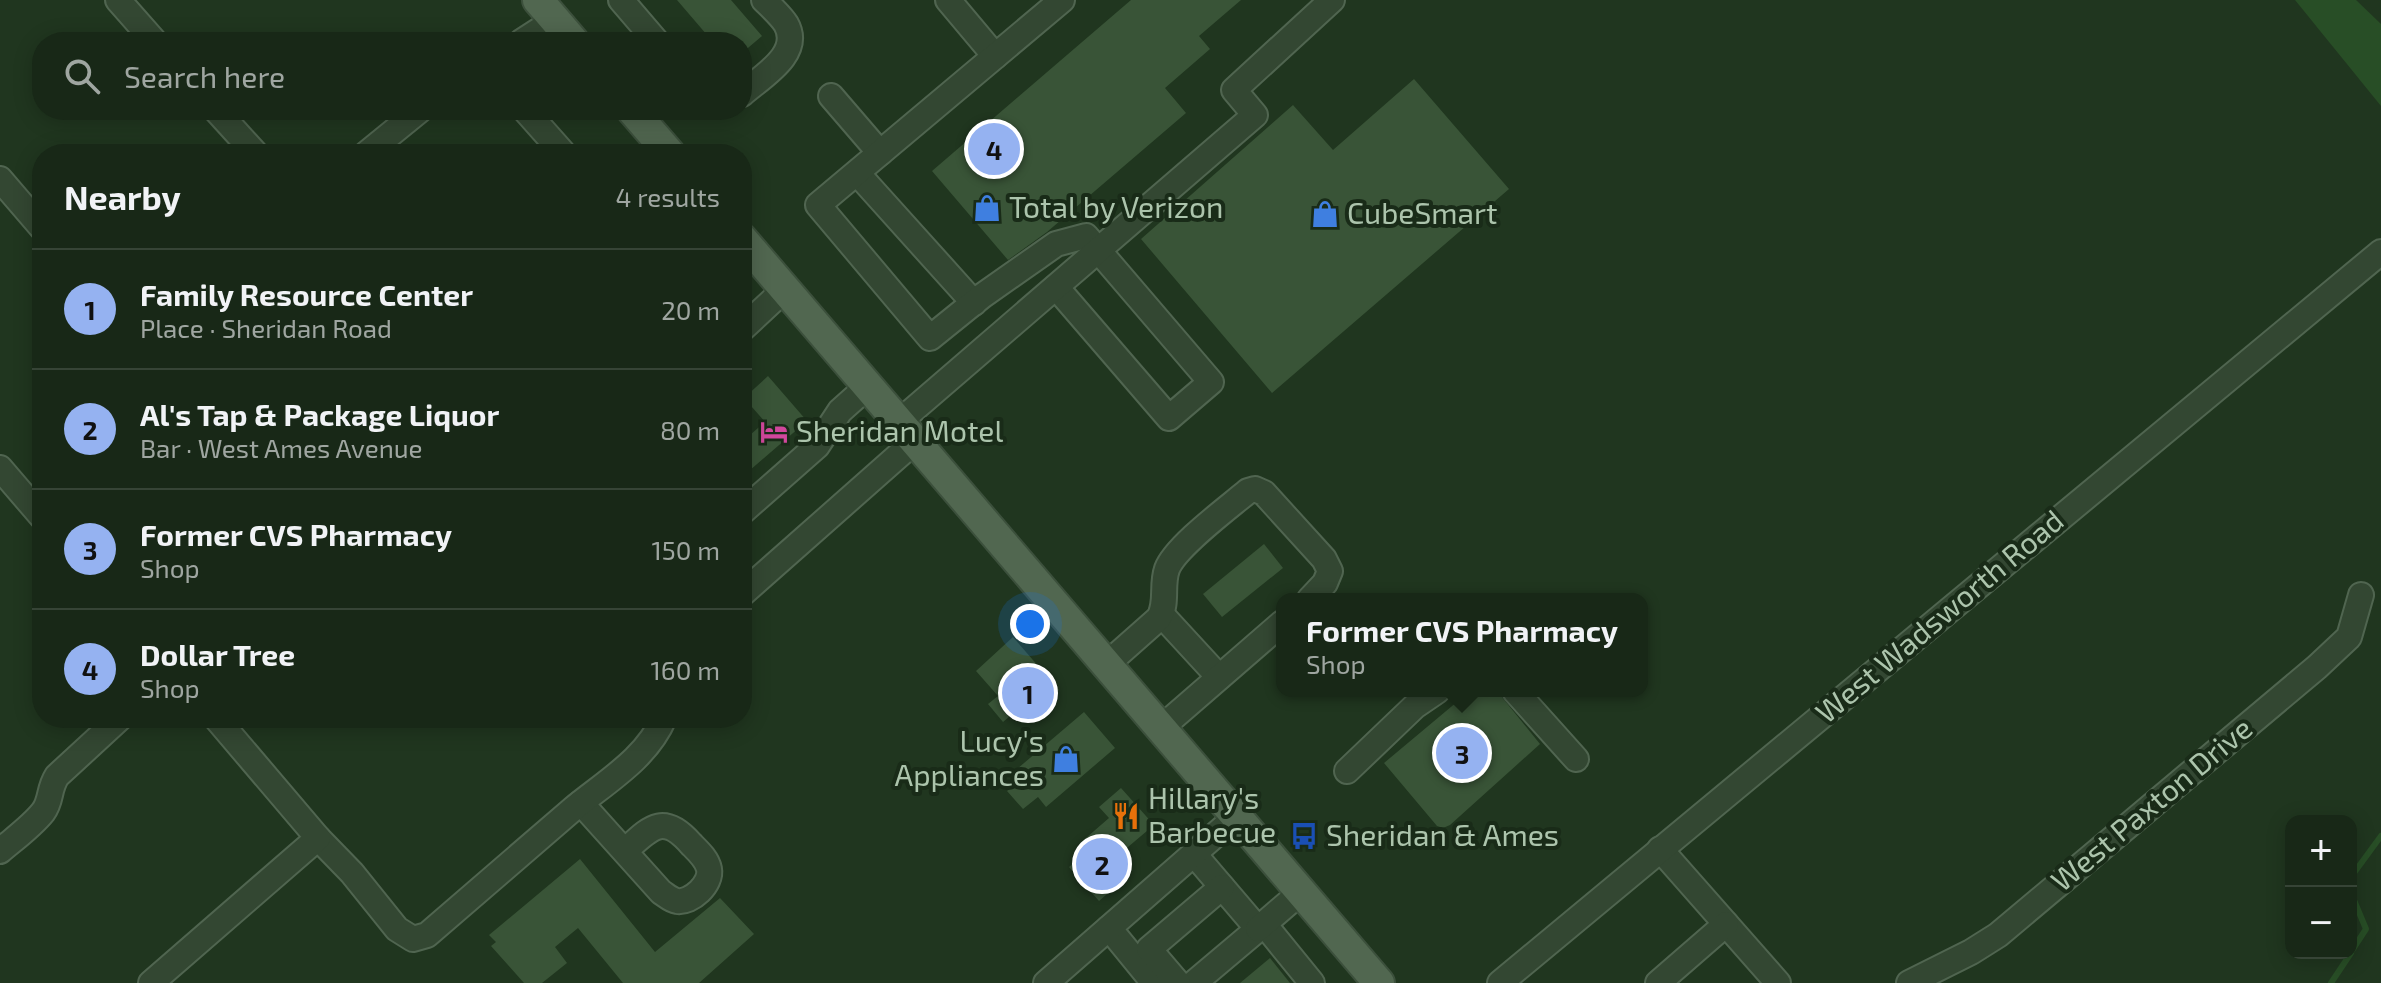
<!DOCTYPE html>
<html lang="en">
<head>
<meta charset="utf-8">
<style>
	:root { --surface:#182817; --page:#253424; --text:#f1f3f6; --muted:#9fa6a1; --line:#364436; --accent:#95b2f1 }
	body { margin:0; font-family:"Exo 2",sans-serif; background:var(--page); color:var(--text) }
	.controls { position:absolute; right:24px; bottom:24px; display:grid; overflow:hidden; border-radius:16px; box-shadow:0 4px 20px #0003 }
	.controls button { width:72px; height:72px; display:grid; place-items:center; padding:0; border:0; border-bottom:2px solid var(--line); background:var(--surface); color:var(--text); font:40px sans-serif }
	.you { position:absolute; left:1030px; top:624px; width:28px; height:28px; margin:-20px; border:6px solid #fff; border-radius:50%; background:#1a73e8; box-shadow:0 0 0 12px #1a73e833 }
	.badge { display:grid; place-items:center; width:52px; height:52px; border-radius:50%; background:var(--accent); color:#111; font-size:26px; font-weight:700 }
	.pin { position:absolute; translate:-50% -50%; border:4px solid #fff; box-shadow:0 2px 8px #0006 }
	.popup { position:absolute; left:1276px; top:593px; width:372px; height:104px; box-sizing:border-box; display:grid; place-content:center; border-radius:16px; background:var(--surface); filter:drop-shadow(0 2px 6px #0005); font-size:26px; white-space:nowrap; color:var(--muted) }
	.popup b { font-size:30px; color:var(--text) }
	.popup::after { content:''; position:absolute; left:50%; top:100%; margin-left:-16px; border:16px solid transparent; border-top-color:var(--surface) }
	.list { margin:0; padding:0; list-style:none }
	h2 { display:flex; justify-content:space-between; align-items:center; height:104px; margin:0; padding:0 32px; font-size:34px }
	h2 small { font-size:26px; font-weight:400; color:var(--muted) }
	.list li { display:grid; grid-template-columns:52px 1fr auto; gap:24px; align-items:center; box-sizing:border-box; height:120px; padding:0 32px; border-top:2px solid var(--line) }
	.list b { display:block; font-size:30px; white-space:nowrap }
	.list p { margin:0; font-size:26px; white-space:nowrap; color:var(--muted) }
	.list em { font-size:26px; font-style:normal; color:var(--muted) }
	.icon { flex:none; width:44px; height:44px; fill:none; stroke:currentColor; stroke-width:2; stroke-linecap:round; stroke-linejoin:round }
	.map { position:relative; flex:none; width:2381px; height:983px; overflow:hidden }
	.search { position:absolute; background:var(--surface); box-shadow:0 4px 20px #0003; left:32px; top:32px; width:720px; height:88px; display:flex; align-items:center; gap:20px; box-sizing:border-box; padding:0 28px; border-radius:32px; color:var(--muted); font-size:30px }
	.panel { position:absolute; background:var(--surface); box-shadow:0 4px 20px #0003; left:32px; top:144px; width:720px; height:584px; border-radius:32px }
	.map>svg:first-child { display:block }
	.water { fill:#284e26 }
	.lines { fill:none; stroke-linecap:round; stroke-linejoin:round }
	.stream { stroke:#284e26; stroke-width:6 }
	.building { fill:#395437 }
	.minor-casing { stroke:#506550; stroke-width:28 }
	.major-casing { stroke:#3c503c; stroke-width:34 }
	.minor { stroke:#334732; stroke-width:24 }
	.major { stroke:#516750; stroke-width:30 }
	.labels { text-anchor:middle; stroke-width:8; stroke-linejoin:round; paint-order:stroke }
	.poi-label { font-size:30px; fill:#acc4ac; stroke:#192b18; text-anchor:start }
	.street-label { font-size:30px; fill:#acc4ac; stroke:#192b18 }
</style>
</head>
<body>
<div class="map">
<svg width="2381" height="983" viewBox="0 0 2381 983">
	<rect width="100%" height="100%" fill="#20361f"/>
	<polygon class="water" points="2295,0 2356,0 2381,24 2381,106"/>
	<g class="lines">
		<g class="stream">
			<polyline points="2351,877 2381,836"/>
			<polyline points="2351,893 2366,929 2351,952"/>
			<polyline points="2331,983 2351,953"/>
		</g>
	</g>
	<g class="building">
		<polygon points="677,0 731,0 762,36 742,53 742,42 713,42"/>
		<polygon points="1131,0 1241,0 1199,36 1210,49 1165,88 1186,113 1047,232 1008,260 932,171"/>
		<polygon points="1414,79 1509,189 1272,393 1141,239 1293,105 1333,150"/>
		<polygon points="768,376 807,421 742,477 742,442 765,422 744,398"/>
		<polygon points="1264,544 1283,568 1222,617 1203,594"/>
		<polygon points="1013,637 1059,690 1031,714 1023,705 1003,722 988,704 998,696 976,671"/>
		<polygon points="1470,691 1485,691 1485,695 1501,696 1540,744 1450,825 1443,828 1437,826 1384,763"/>
		<polygon points="1084,712 1115,748 1046,807 1038,797 1023,809 1007,791 1023,777 1017,769"/>
		<polygon points="1121,788 1154,825 1115,858 1121,864 1112,871 1121,882 1099,901 1069,867 1087,852 1079,844 1109,818 1099,807"/>
		<polygon points="580,859 655,952 720,898 754,934 699,983 623,983 578,928 555,947 567,963 542,983 524,983 491,946 496,942 489,935"/>
		<polygon points="1270,958 1290,983 1240,983"/>
	</g>
	<g class="lines">
		<g class="minor-casing">
			<g id="minor">
				<polyline points="118,0 155,42"/>
				<polyline points="621,0 657,42"/>
				<polyline points="948,0 995,56"/>
				<polyline points="521,42 555,20"/>
				<path d="M742 94C761 77 803 54 786 24 781 16 771 7 764 0"/>
				<polyline points="831,96 880,153"/>
				<polyline points="216,110 256,154"/>
				<polyline points="525,110 564,154"/>
				<polyline points="366,154 420,110"/>
				<polyline points="857,173 974,303"/>
				<polyline points="0,179 42,228"/>
				<polyline points="1056,287 1169,418 1211,382 1086,236 1056,244 982,296 930,338 818,205 1062,0"/>
				<polyline points="742,329 785,289"/>
				<polyline points="899,422 1255,115 1234,90 1332,0"/>
				<polyline points="0,468 42,517"/>
				<polyline points="742,512 817,446 840,411 868,386"/>
				<polyline points="742,594 915,441"/>
				<polyline points="1161,614 1219,677"/>
				<path d="M1107 664 1159 618C1168 602 1161 586 1167 569 1175 547 1228 508 1248 491L1255 489 1264 493 1324 559 1330 571 1325 583 1310 599"/>
				<polyline points="1515,691 1576,759"/>
				<polyline points="1161,728 1282,623"/>
				<polyline points="1347,771 1415,706 1437,691"/>
				<path d="M581 803 661 892C667 896 671 900 677 901 691 903 712 884 709 869 707 859 698 851 691 844 663 812 650 828 625 851"/>
				<path d="M318 838 352 873 397 929 413 939 427 935C476 893 525 851 573 809 607 781 646 759 664 718"/>
				<polyline points="1660,849 1778,983"/>
				<path d="M0 851C14 839 32 826 43 812 52 800 48 790 57 776L120 718"/>
				<polyline points="1194,854 1258,929 1194,983"/>
				<polyline points="1264,924 1312,983"/>
				<polyline points="1109,928 1154,983"/>
				<polyline points="1258,929 1301,892"/>
				<polyline points="151,983 318,838 216,718"/>
				<polyline points="1046,983 1237,816"/>
				<polyline points="1178,983 1149,949 1222,887"/>
				<polyline points="1500,983 2381,252"/>
				<polyline points="1658,983 1726,924"/>
				<polyline points="1909,983 1971,952 1998,935 2317,667 2349,637 2361,595"/>
			</g>
		</g>
		<g class="major-casing">
			<g id="major">
				<polyline points="538,0 574,42"/>
				<polyline points="632,110 670,154"/>
				<polyline points="742,239 1379,983"/>
			</g>
		</g>
		<use href="#minor" class="minor"/>
		<use href="#major" class="major"/>
	</g>
	<defs>
		<g id="shop-bare" transform="scale(2.16)"><path d="M-5-2.5h2.3a2.7 3.5 0 0 1 5.4 0H5L5.5 6h-11ZM-1.5-2.5h3a1.5 2.3 0 0 0-3 0Z" fill="#3f7fe0" stroke="#192b18" stroke-width="2.5" paint-order="stroke"/></g>
		<g id="hotel-bare" transform="scale(2.16)"><path d="M-6-4.5h1.5V1H6V5H4.5V3h-9V5H-6ZM-4 0a1.8 1.8 0 1 1 3.6 0ZM.5 0V-2.5h3Q6-2.5 6 0Z" fill="#d1479c" stroke="#192b18" stroke-width="2.5" paint-order="stroke"/></g>
		<g id="restaurant-bare" transform="scale(2.16)"><path d="M-5-6h1v4h1v-4h1v4h1v-4h1v5L-1.5 .5V6h-2V.5L-5-1ZM5-6V6H3V1.5H1.5Q1.5-4 5-6Z" fill="#e8710a" stroke="#192b18" stroke-width="2.5" paint-order="stroke"/></g>
		<g id="bus-bare" transform="scale(2.16)"><path d="M-5-6H5V4H4V6H2V4H-2V6H-4V4H-5ZM-3.5-4V0h7V-4ZM-3.5 1.2v1.5H-2V1.2ZM2 1.2v1.5H3.5V1.2Z" fill="#1a4fb4" stroke="#192b18" stroke-width="2.5" paint-order="stroke"/></g>
	</defs>
	<g fill-rule="evenodd">
		<use href="#shop-bare" x="987" y="208"/>
		<use href="#shop-bare" x="1325" y="214"/>
		<use href="#hotel-bare" x="774" y="432"/>
		<use href="#shop-bare" x="1066" y="759"/>
		<use href="#restaurant-bare" x="1126" y="816"/>
		<use href="#bus-bare" x="1304" y="836"/>
	</g>
	<g class="labels">
		<g class="poi-label">
			<text x="1009" y="218">Total by Verizon</text>
			<text x="1347" y="224">CubeSmart</text>
			<text x="796" y="442">Sheridan Motel</text>
			<text x="1044" y="752" text-anchor="end">Lucy's<tspan x="1044" dy="34">Appliances</tspan></text>
			<text x="1148" y="809">Hillary's<tspan x="1148" dy="34">Barbecue</tspan></text>
			<text x="1326" y="846">Sheridan &amp; Ames</text>
		</g>
		<g class="street-label">
			<text transform="translate(1940 617) rotate(-40)" y="10">West Wadsworth Road</text>
			<text transform="translate(2152 805) rotate(-40)" y="10">West Paxton Drive</text>
		</g>
	</g>
</svg>
<div class="controls">
<button>+</button>
<button>−</button>
</div>
<div class="you"></div>
<div class="pin badge" style="left:1028px;top:693px">1</div>
<div class="pin badge" style="left:1102px;top:864px">2</div>
<div class="pin badge" style="left:1462px;top:753px">3</div>
<div class="popup"><b>Former CVS Pharmacy</b>Shop</div>
<div class="pin badge" style="left:994px;top:149px">4</div>
<div class="search"><svg class="icon" aria-label="search" viewBox="0 0 24 24"><circle cx="10" cy="10" r="6"/><path d="M15 15l6 6"/></svg>Search here</div>
<section class="panel">
<h2>Nearby<small>4 results</small></h2>
<ul class="list">
<li><span class="badge">1</span><div><b>Family Resource Center</b><p>Place · Sheridan Road</p></div><em>20 m</em></li>
<li><span class="badge">2</span><div><b>Al's Tap &amp; Package Liquor</b><p>Bar · West Ames Avenue</p></div><em>80 m</em></li>
<li><span class="badge">3</span><div><b>Former CVS Pharmacy</b><p>Shop</p></div><em>150 m</em></li>
<li><span class="badge">4</span><div><b>Dollar Tree</b><p>Shop</p></div><em>160 m</em></li>
</ul>
</section>
</div>
</body>
</html>
